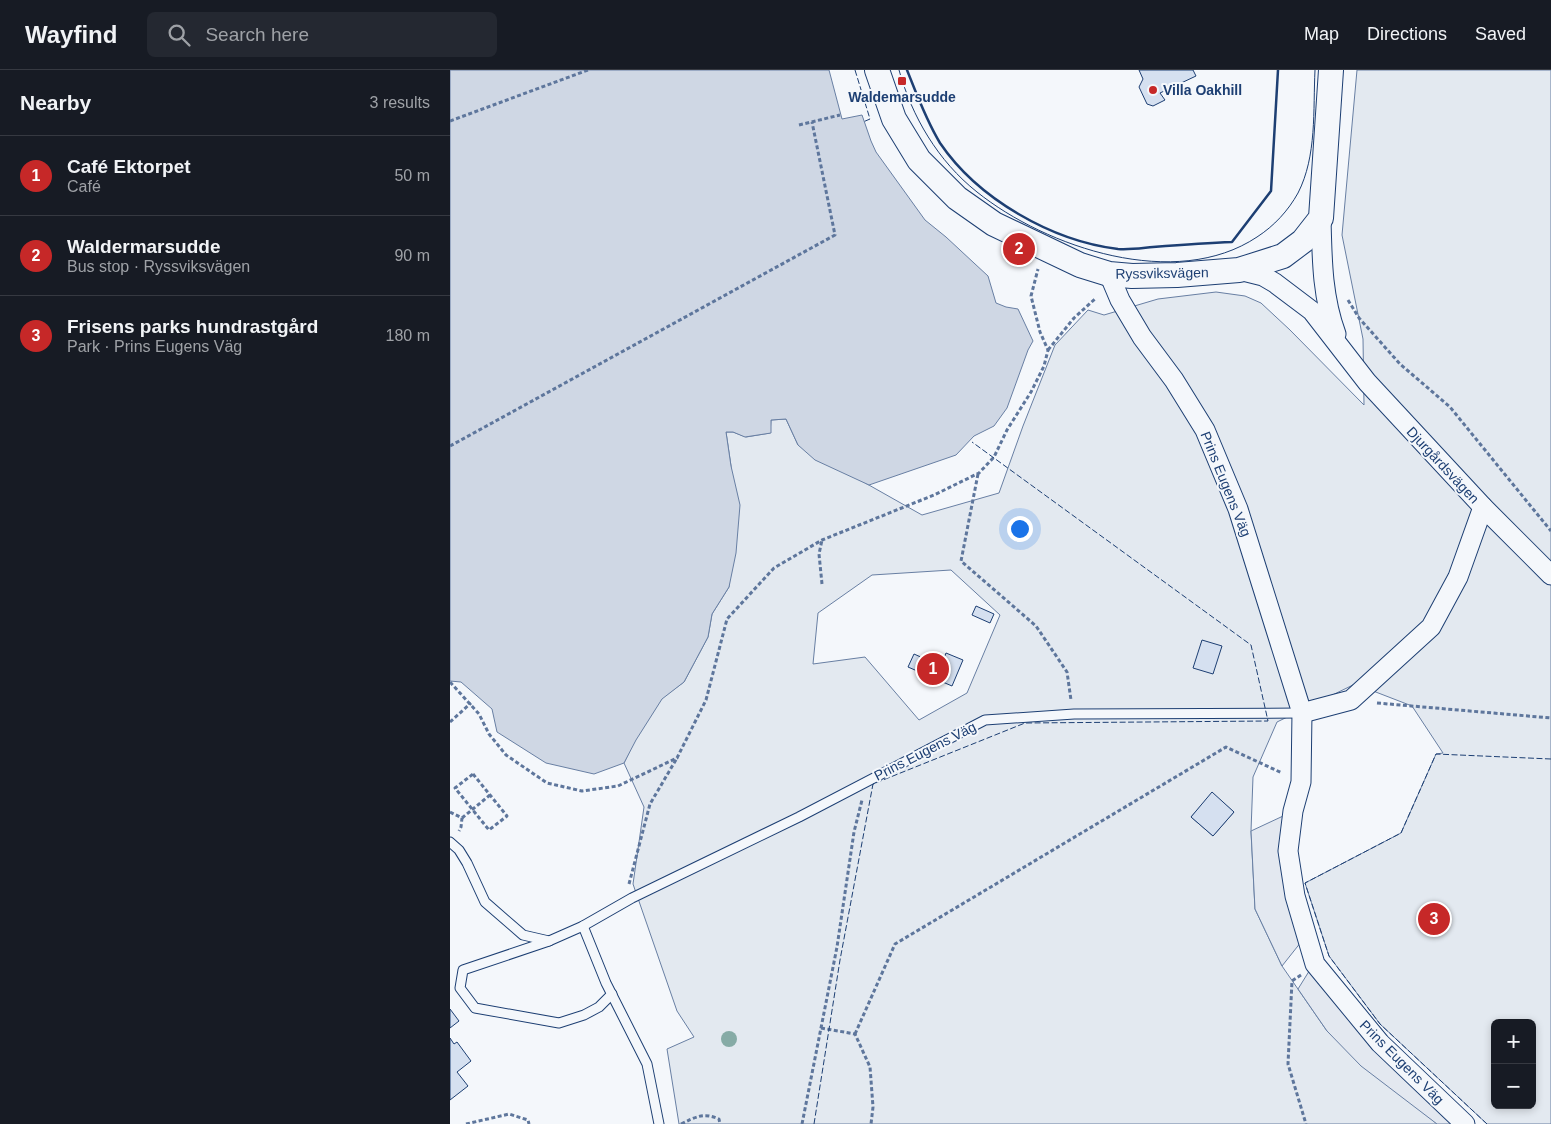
<!DOCTYPE html>
<html lang="en">
<head>
<meta charset="utf-8">
<style>
	:root { --surface:#171b24; --page:#242831; --text:#f1f3f6; --muted:#9ea1a6; --line:#363941; --accent:#c62828 }
	body { margin:0; font-family:Arial,sans-serif; background:var(--page); color:var(--text) }
	.controls { position:absolute; right:15px; bottom:15px; display:grid; overflow:hidden; border-radius:8px; box-shadow:0 2px 8px #0003 }
	.controls button { width:45px; height:45px; display:grid; place-items:center; padding:0; border:0; border-bottom:1px solid var(--line); background:var(--surface); color:var(--text); font:25px sans-serif }
	.you { position:absolute; left:569px; top:458px; width:18px; height:18px; margin:-12px; border:4px solid #fff; border-radius:50%; background:#1a73e8; box-shadow:0 0 0 8px #1a73e833 }
	.badge { display:grid; place-items:center; width:32px; height:32px; border-radius:50%; background:var(--accent); color:#fff; font-size:16px; font-weight:700 }
	.pin { position:absolute; translate:-50% -50%; border:2px solid #fff; box-shadow:0 1px 5px #0006 }
	.list { margin:0; padding:0; list-style:none }
	h2 { display:flex; justify-content:space-between; align-items:center; height:65px; margin:0; padding:0 20px; font-size:21px }
	h2 small { font-size:16px; font-weight:400; color:var(--muted) }
	.list li { display:grid; grid-template-columns:32px 1fr auto; gap:15px; align-items:center; box-sizing:border-box; height:80px; padding:0 20px; border-top:1px solid var(--line) }
	.list b { display:block; font-size:19px; white-space:nowrap }
	.list p { margin:0; font-size:16px; white-space:nowrap; color:var(--muted) }
	.list em { font-size:16px; font-style:normal; color:var(--muted) }
	.icon { flex:none; width:28px; height:28px; fill:none; stroke:currentColor; stroke-width:2; stroke-linecap:round; stroke-linejoin:round }
	.map { position:relative; flex:none; width:1101px; height:1054px; overflow:hidden }
	header { display:flex; align-items:center; gap:30px; box-sizing:border-box; height:70px; padding:0 25px; background:var(--surface); border-bottom:1px solid var(--line) }
	header strong { font-size:24px }
	nav { display:flex; gap:28px; margin-inline-start:auto; font-size:18px }
	.search { width:350px; height:45px; background:var(--page); display:flex; align-items:center; gap:12px; box-sizing:border-box; padding:0 18px; border-radius:8px; color:var(--muted); font-size:19px }
	main { display:flex }
	aside { flex:1; background:var(--surface) }
	.map>svg:first-child { display:block }
	.green { fill:#e3e9f0; stroke:#687fa3; fill-rule:evenodd }
	.parking { fill:#e3e8f0; stroke:#687fa3 }
	.water { fill:#cfd7e4; stroke:#687fa3 }
	.building { fill:#d5e0f0; stroke:#1d3f73 }
	.lines { fill:none; stroke-linecap:round; stroke-linejoin:round }
	.service-casing { stroke:#1d3f73; stroke-width:11 }
	.minor-casing { stroke:#1d3f73; stroke-width:21 }
	.tertiary-casing { stroke:#1d3f73; stroke-width:26 }
	.path { stroke:#5e769c; stroke-width:3; stroke-dasharray:4 2.5; stroke-linecap:butt }
	.service { stroke:#f4f7fb; stroke-width:9 }
	.minor { stroke:#f4f7fb; stroke-width:19 }
	.tertiary { stroke:#f4f7fb; stroke-width:24 }
	.tram { stroke:#1d3f73; stroke-width:1 }
	.fence { stroke:#1d3f73; stroke-width:1; stroke-dasharray:6 2.5; stroke-linecap:butt }
	.wall { stroke:#1d3f73; stroke-width:2.5 }
	.tree { fill:#86aba6 }
	.poi-dot { fill:#c62828; stroke:#f4f7fb; stroke-width:2 }
	.labels { text-anchor:middle; stroke-width:4; stroke-linejoin:round; paint-order:stroke }
	.poi-label { font-size:14px; font-weight:bold; fill:#1d3f73; stroke:#f4f7fb; text-anchor:start }
	.street-label { font-size:14px; fill:#1d3f73; stroke:#f4f7fb }
</style>
</head>
<body>
<header>
<strong>Wayfind</strong>
<div class="search"><svg class="icon" aria-label="search" viewBox="0 0 24 24"><circle cx="10" cy="10" r="6"/><path d="M15 15l6 6"/></svg>Search here</div>
<nav><a>Map</a><a>Directions</a><a>Saved</a></nav>
</header>
<main>
<aside>
<h2>Nearby<small>3 results</small></h2>
<ul class="list">
<li><span class="badge">1</span><div><b>Café Ektorpet</b><p>Café</p></div><em>50 m</em></li>
<li><span class="badge">2</span><div><b>Waldermarsudde</b><p>Bus stop · Ryssviksvägen</p></div><em>90 m</em></li>
<li><span class="badge">3</span><div><b>Frisens parks hundrastgård</b><p>Park · Prins Eugens Väg</p></div><em>180 m</em></li>
</ul>
</aside>
<div class="map">
<svg width="1101" height="1054" viewBox="0 0 1101 1054">
	<rect width="100%" height="100%" fill="#f4f7fb"/>
	<path class="green" d="M907 0H1101V1054H1037L930 954 879 886 855 813 951 763 986 684 993 683 962 636 905 614 827 652 803 707 801 761 805 839 832 896 877 961 987 1054H229L217 979 244 967 227 941 183 814 194 737 174 693 185 670 212 628 234 612 258 567 262 544 279 517 281 396 276 362H283L296 367 320 363 321 350 336 349 348 375 472 445 549 423 573 356 605 275 638 240 654 245 708 229 766 222 795 226 811 233 840 260 914 335 913 269 892 165ZM501 500 550 545 517 623 469 650 415 587 363 594 368 543 422 505ZM762 723 784 742 763 766 741 747ZM1045 953H1082V1035H1045Z"/>
	<g class="parking">
		<polygon points="846,740 840,781 859,862 832,896 805,839 801,761"/>
		<polygon points="866,890 1017,1054 987,1054 911,996 877,961 848,919"/>
	</g>
	<polygon class="water" points="0,0 379,0 392,49 412,45 421,71 426,82 475,150 496,167 538,206 546,233 556,237 568,239 583,271 578,280 557,338 544,356 524,366 506,385 419,415 365,390 348,375 336,349 321,350 321,363 295,367 283,362 276,362 281,396 290,435 286,483 279,517 262,544 258,567 234,612 212,629 186,670 174,693 144,704 96,693 47,662 42,639 11,612 0,611"/>
	<g class="building">
		<polygon points="689,0 743,0 746,6 710,23 715,30 703,36 697,34 689,17 693,9"/>
		<polygon points="526,536 544,544 540,553 522,545"/>
		<polygon points="752,570 772,576 763,604 743,598"/>
		<polygon points="496,583 513,590 502,616 458,597 464,584 491,596"/>
		<polygon points="762,722 784,742 763,766 741,747"/>
		<polygon points="0,939 9,951 0,958"/>
		<polygon points="0,968 4,974 7,972 21,991 7,1002 18,1016 0,1030"/>
	</g>
	<g class="lines">
		<g class="service-casing">
			<g id="service">
				<polyline points="0,772 9,780 17,793 35,832 73,865 99,871 133,856 182,828 349,747 535,650 624,644 852,643"/>
				<polyline points="133,856 156,913 197,994 209,1054"/>
				<polyline points="99,871 13,900 10,918 25,938 109,953 134,945 149,937 162,924"/>
			</g>
		</g>
		<g class="minor-casing">
			<g id="minor">
				<path d="M871 148C872 188 872 226 886 264"/>
				<polyline points="789,200 813,206 825,213 862,241 917,312 1033,437 1101,505"/>
				<polyline points="659,204 670,230 692,267 724,310 755,360 788,439 852,643 851,712 843,741 838,781 845,826 865,894 930,973 1015,1054"/>
				<polyline points="852,643 901,630 981,557 1008,507 1033,437"/>
			</g>
		</g>
		<g class="tertiary-casing">
			<polyline id="tertiary" points="427,0 444,49 469,90 507,128 544,154 630,195 659,204 682,206 727,205 789,200 833,186 853,171 871,148 881,0"/>
		</g>
		<g class="path">
			<polyline points="0,51 138,0"/>
			<polyline points="349,55 390,45"/>
			<polyline points="898,230 909,248 950,294 1000,337 1101,461"/>
			<polyline points="598,280 624,248 646,228"/>
			<polyline points="0,376 385,165 362,52"/>
			<polyline points="528,404 511,491 586,556 617,602 621,630"/>
			<polyline points="372,514 369,484 372,470"/>
			<polyline points="0,612 29,644 39,664 56,685 97,713 132,721 168,716 227,688 256,630 277,549 324,498 372,470 484,425 529,403 544,387 557,360 581,322 594,296 598,280 590,262 581,226 588,199"/>
			<polyline points="927,633 1101,648"/>
			<polyline points="0,652 21,633"/>
			<polygon points="23,704 57,746 39,760 5,718"/>
			<polyline points="0,742 12,748 11,757 9,761"/>
			<polyline points="12,748 40,725"/>
			<polyline points="179,814 200,734 227,688"/>
			<polyline points="851,905 842,911 838,994 856,1054"/>
			<polyline points="371,958 405,964 420,997 423,1037 421,1054"/>
			<polyline points="405,964 445,874 776,677 832,703"/>
			<polyline points="16,1054 59,1044 78,1050 79,1054"/>
			<path d="M231 1054C246 1047 253 1042 269 1049L270 1054"/>
			<polyline points="352,1054 387,877 404,762 412,730"/>
		</g>
		<use href="#service" class="service"/>
		<use href="#minor" class="minor"/>
		<use href="#tertiary" class="tertiary"/>
		<path class="tram" d="M449 0C462 47 488 91 527 122 597 178 726 221 807 167 824 156 838 141 848 123 867 86 863 40 865 0"/>
		<g class="fence">
			<polyline points="405,0 420,49 413,52"/>
			<polyline points="364,1054 390,890 423,714 575,653 818,651 801,575 522,372"/>
			<polyline points="1037,1054 930,954 879,886 855,813 951,763 986,684 1101,689"/>
		</g>
		<path class="wall" d="M457 0C467 25 476 50 490 73 528 129 602 171 668 179 679 180 692 178 703 177 729 175 756 173 782 172L821 121 828 0"/>
	</g>
	<circle class="tree" cx="279" cy="969" r="8"/>
	<g class="poi-dot">
		<rect x="447" y="6" width="10" height="10" rx="2.5"/>
		<circle cx="703" cy="20" r="5"/>
	</g>
	<g class="labels">
		<g class="poi-label">
			<text x="713" y="25">Villa Oakhill</text>
			<text x="452" y="32" text-anchor="middle">Waldemarsudde</text>
		</g>
		<g class="street-label">
			<text transform="translate(712 203) rotate(-1)" y="5">Ryssviksvägen</text>
			<text transform="translate(993 395) rotate(47)" y="5">Djurgårdsvägen</text>
			<text transform="translate(776 414) rotate(68)" y="5">Prins Eugens Väg</text>
			<text transform="translate(475 681) rotate(-27)" y="5">Prins Eugens Väg</text>
			<text transform="translate(952 992) rotate(45)" y="5">Prins Eugens Väg</text>
		</g>
	</g>
</svg>
<div class="controls">
<button>+</button>
<button>−</button>
</div>
<div class="you"></div>
<div class="pin badge" style="left:483px;top:599px">1</div>
<div class="pin badge" style="left:569px;top:179px">2</div>
<div class="pin badge" style="left:984px;top:849px">3</div>
</div>
</main>
</body>
</html>
